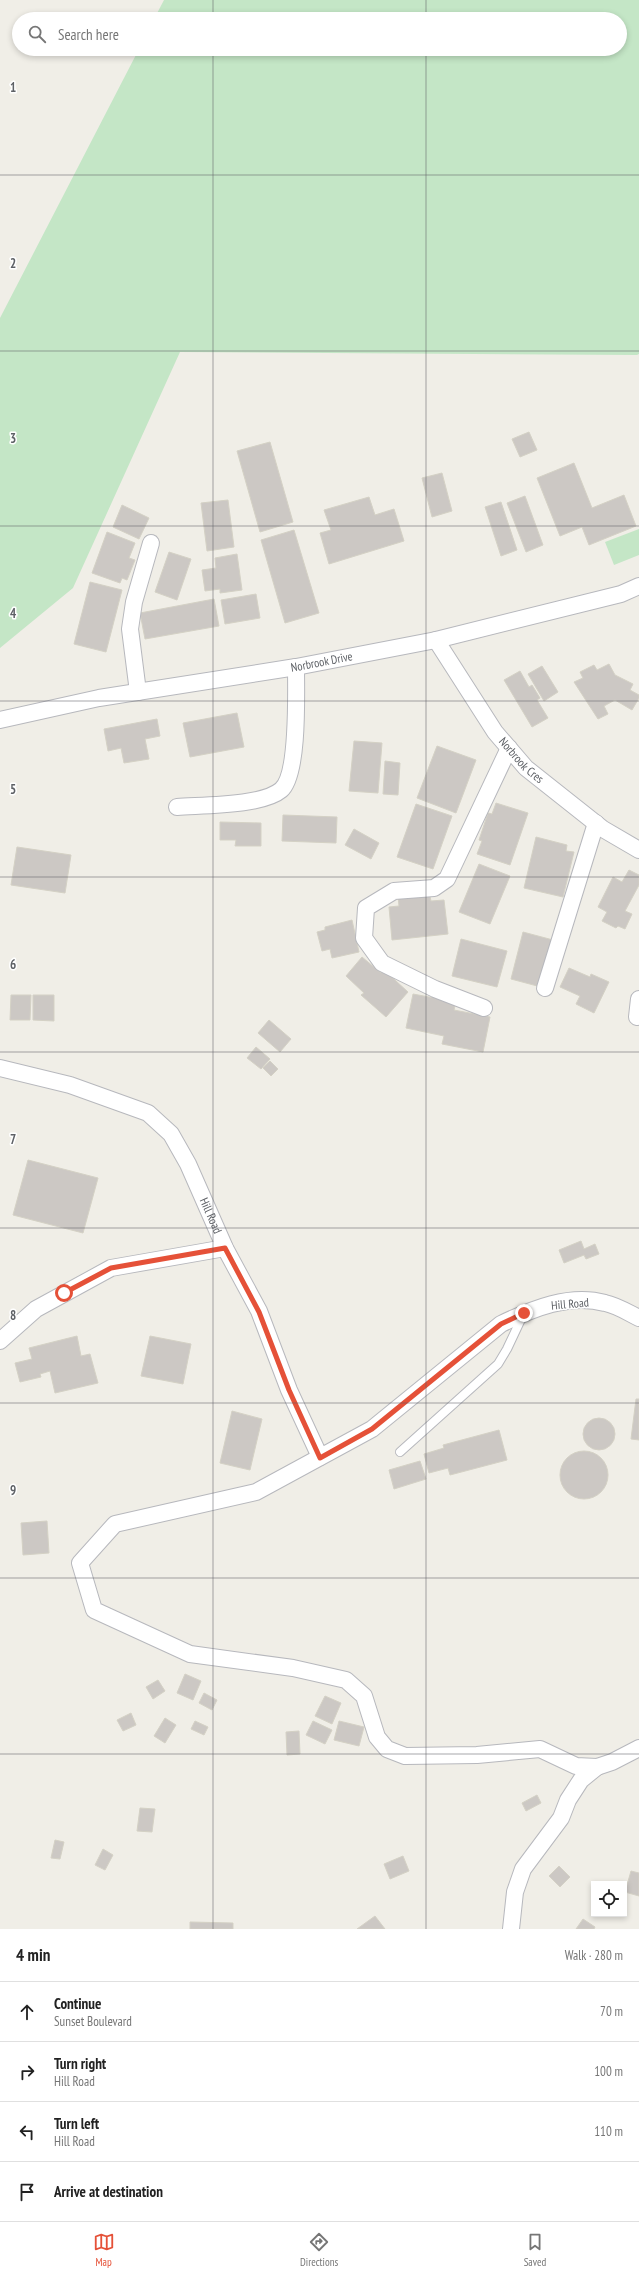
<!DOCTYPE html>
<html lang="en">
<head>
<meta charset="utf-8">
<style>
	:root { --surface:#fff; --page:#f6f6f6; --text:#222; --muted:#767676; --line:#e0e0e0; --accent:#e55138 }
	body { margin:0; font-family:"PT Sans Narrow",sans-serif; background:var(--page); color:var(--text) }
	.controls { position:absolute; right:12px; bottom:12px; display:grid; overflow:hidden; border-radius:0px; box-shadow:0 2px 6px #0003 }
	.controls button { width:36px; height:36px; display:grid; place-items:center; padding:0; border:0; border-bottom:1px solid var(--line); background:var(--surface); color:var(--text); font:20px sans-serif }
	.stop { position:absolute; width:12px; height:12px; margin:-9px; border:3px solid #e55138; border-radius:50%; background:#fff }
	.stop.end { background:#e55138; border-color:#fff; box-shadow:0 1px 4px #0008 }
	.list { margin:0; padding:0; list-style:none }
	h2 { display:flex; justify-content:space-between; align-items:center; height:52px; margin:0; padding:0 16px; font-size:17px }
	h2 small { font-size:13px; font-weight:400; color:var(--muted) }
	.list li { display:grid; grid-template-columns:26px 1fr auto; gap:12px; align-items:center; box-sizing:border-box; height:60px; padding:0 16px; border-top:1px solid var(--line) }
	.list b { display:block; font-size:15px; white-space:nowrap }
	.list p { margin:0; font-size:13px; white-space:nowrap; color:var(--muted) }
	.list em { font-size:13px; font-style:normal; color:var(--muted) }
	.icon { flex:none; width:22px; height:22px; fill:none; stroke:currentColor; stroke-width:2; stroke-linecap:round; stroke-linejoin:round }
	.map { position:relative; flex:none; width:639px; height:1929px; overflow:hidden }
	.search { position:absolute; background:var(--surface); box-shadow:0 2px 6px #0003; left:12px; right:12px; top:12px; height:44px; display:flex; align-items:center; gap:10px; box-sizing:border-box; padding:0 14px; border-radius:22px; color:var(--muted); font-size:15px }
	.sheet { height:292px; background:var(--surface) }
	nav { display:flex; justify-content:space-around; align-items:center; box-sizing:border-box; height:56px; border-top:1px solid var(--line); background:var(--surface); font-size:11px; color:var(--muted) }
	nav a { display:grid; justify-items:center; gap:2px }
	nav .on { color:var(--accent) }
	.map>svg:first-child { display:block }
	.green { fill:#c4e6c6 }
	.building { fill:#ccc8c4; stroke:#d4d1c5 }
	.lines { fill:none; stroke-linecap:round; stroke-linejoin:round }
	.lane-casing { stroke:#b7b8bd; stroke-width:10 }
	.street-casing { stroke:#b7b8bd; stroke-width:18 }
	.lane { stroke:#fff; stroke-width:8 }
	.street { stroke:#fff; stroke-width:16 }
	.route { stroke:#e55138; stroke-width:5 }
	.grid { fill:none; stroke:#5e6166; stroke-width:1; stroke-opacity:0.55 }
	.labels { text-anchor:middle; stroke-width:3; stroke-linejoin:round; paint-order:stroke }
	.street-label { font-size:12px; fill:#5e6166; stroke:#fff }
	.grid-label { font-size:13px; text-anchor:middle; font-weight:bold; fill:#5e6166; stroke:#fff; stroke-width:3; stroke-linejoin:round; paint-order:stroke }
</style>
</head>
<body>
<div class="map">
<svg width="639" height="1929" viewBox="0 0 639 1929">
	<rect width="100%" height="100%" fill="#f0eee7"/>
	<g class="green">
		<polygon points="164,0 639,0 639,354 637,355 180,352 73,588 0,648 0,318 139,49 620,49 620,19 154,19"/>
		<polygon points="639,529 639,555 614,565 605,542"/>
	</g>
	<g class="building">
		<polygon points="529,432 537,450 520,457 512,439"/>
		<polygon points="270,442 293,522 260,532 237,451"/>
		<polygon points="574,463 592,508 624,495 636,526 589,545 582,527 560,536 537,478"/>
		<polygon points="442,473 452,511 432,517 422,478"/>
		<polygon points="525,496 543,545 526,552 507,503"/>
		<polygon points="369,497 375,515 394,509 404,541 329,564 320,533 331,530 324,510"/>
		<polygon points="228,500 234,547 207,551 201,503"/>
		<polygon points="501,502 517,550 501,556 485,507"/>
		<polygon points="122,505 149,518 139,539 113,527"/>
		<polygon points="294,530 319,613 285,623 261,540"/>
		<polygon points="107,532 135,543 129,558 135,560 127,580 122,578 120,583 92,573"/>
		<polygon points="169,552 191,559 177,600 155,592"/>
		<polygon points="237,554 242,590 220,593 220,589 205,591 202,570 216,568 215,558"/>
		<polygon points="90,582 122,590 106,652 74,644"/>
		<polygon points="256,594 260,618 225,624 221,600"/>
		<polygon points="214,599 219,626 145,639 140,613"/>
		<polygon points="609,664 615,675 633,684 630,690 639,695 639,698 632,710 615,700 604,706 608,714 598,719 574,682 583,678 580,672 594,665 597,670"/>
		<polygon points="542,666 558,692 544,701 528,674"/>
		<polygon points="520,671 529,687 532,685 540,698 537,700 548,718 532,727 504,680"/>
		<polygon points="237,713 244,747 190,757 183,723"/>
		<polygon points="157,719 160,736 145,739 149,759 124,763 121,748 108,751 104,729"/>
		<polygon points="354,741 382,743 378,793 349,791"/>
		<polygon points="437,746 476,760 456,813 417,798"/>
		<polygon points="385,761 400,763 398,795 383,794"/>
		<polygon points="496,803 528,813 510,865 477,854 482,841 479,840 488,813 492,814"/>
		<polygon points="416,804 452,816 433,869 397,857"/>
		<polygon points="283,815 337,817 336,843 282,841"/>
		<polygon points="220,822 261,823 261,846 235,846 236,840 220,840"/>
		<polygon points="354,829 379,843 371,859 345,845"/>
		<polygon points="536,837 567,845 566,851 574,852 563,897 524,888"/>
		<polygon points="17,847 71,855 65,893 11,885"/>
		<polygon points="479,864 510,876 490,924 459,912"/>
		<polygon points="629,870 639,875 639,885 625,911 632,914 625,929 618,926 616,928 602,921 607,912 598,907 613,877 622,882"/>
		<polygon points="429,892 431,901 444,900 448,934 392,940 389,907 399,906 398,896"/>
		<polygon points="352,920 359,952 332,958 330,949 322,951 317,932 325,930 325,927"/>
		<polygon points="523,932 553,940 541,987 511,979"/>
		<polygon points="461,939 507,951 497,987 452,976"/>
		<polygon points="362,957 381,973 384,970 408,992 386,1017 361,995 364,993 346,976"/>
		<polygon points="569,968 590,977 591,974 609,982 594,1013 576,1004 580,996 560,987"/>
		<polygon points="413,994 456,1002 454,1010 490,1017 483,1052 442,1044 444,1036 406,1028"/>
		<polygon points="11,995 31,995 30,1020 10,1020"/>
		<polygon points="33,995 54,995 54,1021 33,1020"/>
		<polygon points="269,1020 291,1039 280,1052 258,1033"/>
		<polygon points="256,1047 270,1059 261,1069 247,1058"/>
		<polygon points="270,1061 278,1069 271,1076 263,1068"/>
		<polygon points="28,1160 98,1178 83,1233 13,1215"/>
		<polygon points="581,1241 584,1249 595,1244 599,1254 586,1259 584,1255 564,1263 559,1250"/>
		<polygon points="77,1336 81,1356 90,1354 98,1383 55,1393 50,1371 40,1374 41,1377 20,1382 15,1363 32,1359 29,1348"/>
		<polygon points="150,1336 191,1344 183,1384 141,1376"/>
		<polygon points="636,1399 639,1399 639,1440 631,1439"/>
		<polygon points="232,1411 262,1419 250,1470 220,1463"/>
		<circle cx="599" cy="1434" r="16"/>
		<polygon points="499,1430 507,1460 450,1475 448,1468 429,1473 424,1454 444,1448 443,1445"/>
		<circle cx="584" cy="1475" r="24"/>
		<polygon points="420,1461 426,1479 394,1489 389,1470"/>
		<polygon points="47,1521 49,1553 23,1555 21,1523"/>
		<polygon points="185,1674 201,1681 193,1700 177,1693"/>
		<polygon points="158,1680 165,1691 153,1699 146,1687"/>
		<polygon points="204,1693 217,1700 212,1710 199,1703"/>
		<polygon points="325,1696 341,1703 332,1724 315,1716"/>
		<polygon points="131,1713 136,1725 123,1731 117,1720"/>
		<polygon points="165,1718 176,1725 165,1743 154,1736"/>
		<polygon points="195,1721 208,1727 204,1735 191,1729"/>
		<polygon points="313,1721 332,1730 325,1744 306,1735"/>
		<polygon points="339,1721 364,1727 359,1746 334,1740"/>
		<polygon points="299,1731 300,1754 287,1755 286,1732"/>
		<polygon points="537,1795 541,1803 526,1811 522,1803"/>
		<polygon points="140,1808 155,1809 152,1832 137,1831"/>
		<polygon points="55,1840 64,1842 60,1859 51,1858"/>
		<polygon points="103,1849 113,1855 105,1870 95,1865"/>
		<polygon points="403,1856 409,1871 390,1879 384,1864"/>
		<polygon points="559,1866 570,1877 560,1887 549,1876"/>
		<polygon points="631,1871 639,1873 639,1896 625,1892"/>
		<polygon points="375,1916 385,1929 357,1929"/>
		<polygon points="583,1919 595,1927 594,1929 576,1929"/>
		<polygon points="190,1922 233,1923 233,1929 190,1929"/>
	</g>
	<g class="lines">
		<g class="lane-casing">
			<polyline id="lane" points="400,1452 498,1364 507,1349 523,1315"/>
		</g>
		<g class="street-casing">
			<g id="street">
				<path id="s1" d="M436 640 495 732 526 768 603 829 639 850"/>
				<polyline points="138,692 130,629 134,602 151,543"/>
				<path id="s2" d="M0 720 99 698 296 667 436 640 621 594 639 586"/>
				<path d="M177 807C203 805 262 806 281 790 299 775 296 692 296 667"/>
				<polyline points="545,988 596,823"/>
				<polyline points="484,1008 435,989 382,963 364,938 366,908 394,891 434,888 447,879 509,748"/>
				<polyline points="637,1017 639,999"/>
				<path id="s3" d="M0 1068 70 1085 148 1113 171 1134 188 1164 225 1248 259 1311 289 1390 320 1457"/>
				<path d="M639 1318C629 1313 616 1305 605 1303 570 1293 532 1309 501 1324L372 1429 256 1492 115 1524 80 1563 94 1610 190 1654 293 1668 346 1680 364 1696 377 1737 387 1749 405 1756 477 1755 540 1749 576 1766 597 1767 612 1762 639 1748"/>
				<polyline points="0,1341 36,1309 111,1268 225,1248"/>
				<polyline points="511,1929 515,1892 523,1869 561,1818 568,1800 581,1780 597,1767"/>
			</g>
		</g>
		<use href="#lane" class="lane"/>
		<use href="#street" class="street"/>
	</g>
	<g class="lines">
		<polyline class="route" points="64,1293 111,1268 225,1248 259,1312 289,1390 320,1458 372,1429 501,1324 524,1313"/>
	</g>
	<path class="grid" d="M213 0V19M426 0V19M213 49V1929M426 49V1929M0 175H639M0 351H639M0 526H639M0 701H639M0 877H639M0 1052H639M0 1228H639M0 1403H639M0 1578H639M0 1754H639"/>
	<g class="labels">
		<g class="street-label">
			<text dy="4" stroke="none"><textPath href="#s2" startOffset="327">Norbrook Drive</textPath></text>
			<text dy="4" stroke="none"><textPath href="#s1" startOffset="148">Norbrook Cres</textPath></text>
			<text dy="4" stroke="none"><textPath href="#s3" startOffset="277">Hill Road</textPath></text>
			<text transform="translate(570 1304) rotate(-5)" y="4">Hill Road</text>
		</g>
	</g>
	<g class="grid-label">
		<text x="13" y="92">1</text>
		<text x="13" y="268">2</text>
		<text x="13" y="443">3</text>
		<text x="13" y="618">4</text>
		<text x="13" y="794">5</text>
		<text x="13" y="969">6</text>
		<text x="13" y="1144">7</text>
		<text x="13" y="1320">8</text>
		<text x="13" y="1495">9</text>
	</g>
</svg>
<div class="controls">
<button><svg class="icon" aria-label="locate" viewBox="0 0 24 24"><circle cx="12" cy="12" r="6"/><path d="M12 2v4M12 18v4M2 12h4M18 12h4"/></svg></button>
</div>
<div class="stop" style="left:64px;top:1293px"></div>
<div class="stop end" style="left:524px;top:1313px"></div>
<div class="search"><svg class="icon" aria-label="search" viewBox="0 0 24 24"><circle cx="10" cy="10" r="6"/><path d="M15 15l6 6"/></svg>Search here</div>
</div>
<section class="sheet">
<h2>4 min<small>Walk · 280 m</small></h2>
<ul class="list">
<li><svg class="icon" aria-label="ahead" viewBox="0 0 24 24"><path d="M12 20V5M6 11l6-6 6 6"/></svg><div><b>Continue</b><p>Sunset Boulevard</p></div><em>70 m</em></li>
<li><svg class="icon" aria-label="right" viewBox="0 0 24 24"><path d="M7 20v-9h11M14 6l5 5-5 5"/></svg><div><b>Turn right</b><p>Hill Road</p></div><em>100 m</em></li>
<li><svg class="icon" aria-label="left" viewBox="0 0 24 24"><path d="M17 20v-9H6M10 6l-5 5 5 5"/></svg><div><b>Turn left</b><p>Hill Road</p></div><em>110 m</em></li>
<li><svg class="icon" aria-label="arrive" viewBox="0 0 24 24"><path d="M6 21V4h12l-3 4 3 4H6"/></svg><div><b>Arrive at destination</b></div></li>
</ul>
</section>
<nav>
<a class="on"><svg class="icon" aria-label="map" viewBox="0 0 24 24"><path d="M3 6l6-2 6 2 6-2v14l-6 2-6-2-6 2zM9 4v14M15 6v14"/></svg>Map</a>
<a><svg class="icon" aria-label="directions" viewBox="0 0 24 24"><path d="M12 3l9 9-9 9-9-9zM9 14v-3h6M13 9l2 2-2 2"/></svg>Directions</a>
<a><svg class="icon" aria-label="saved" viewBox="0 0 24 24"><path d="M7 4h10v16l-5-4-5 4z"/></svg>Saved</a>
</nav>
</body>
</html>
